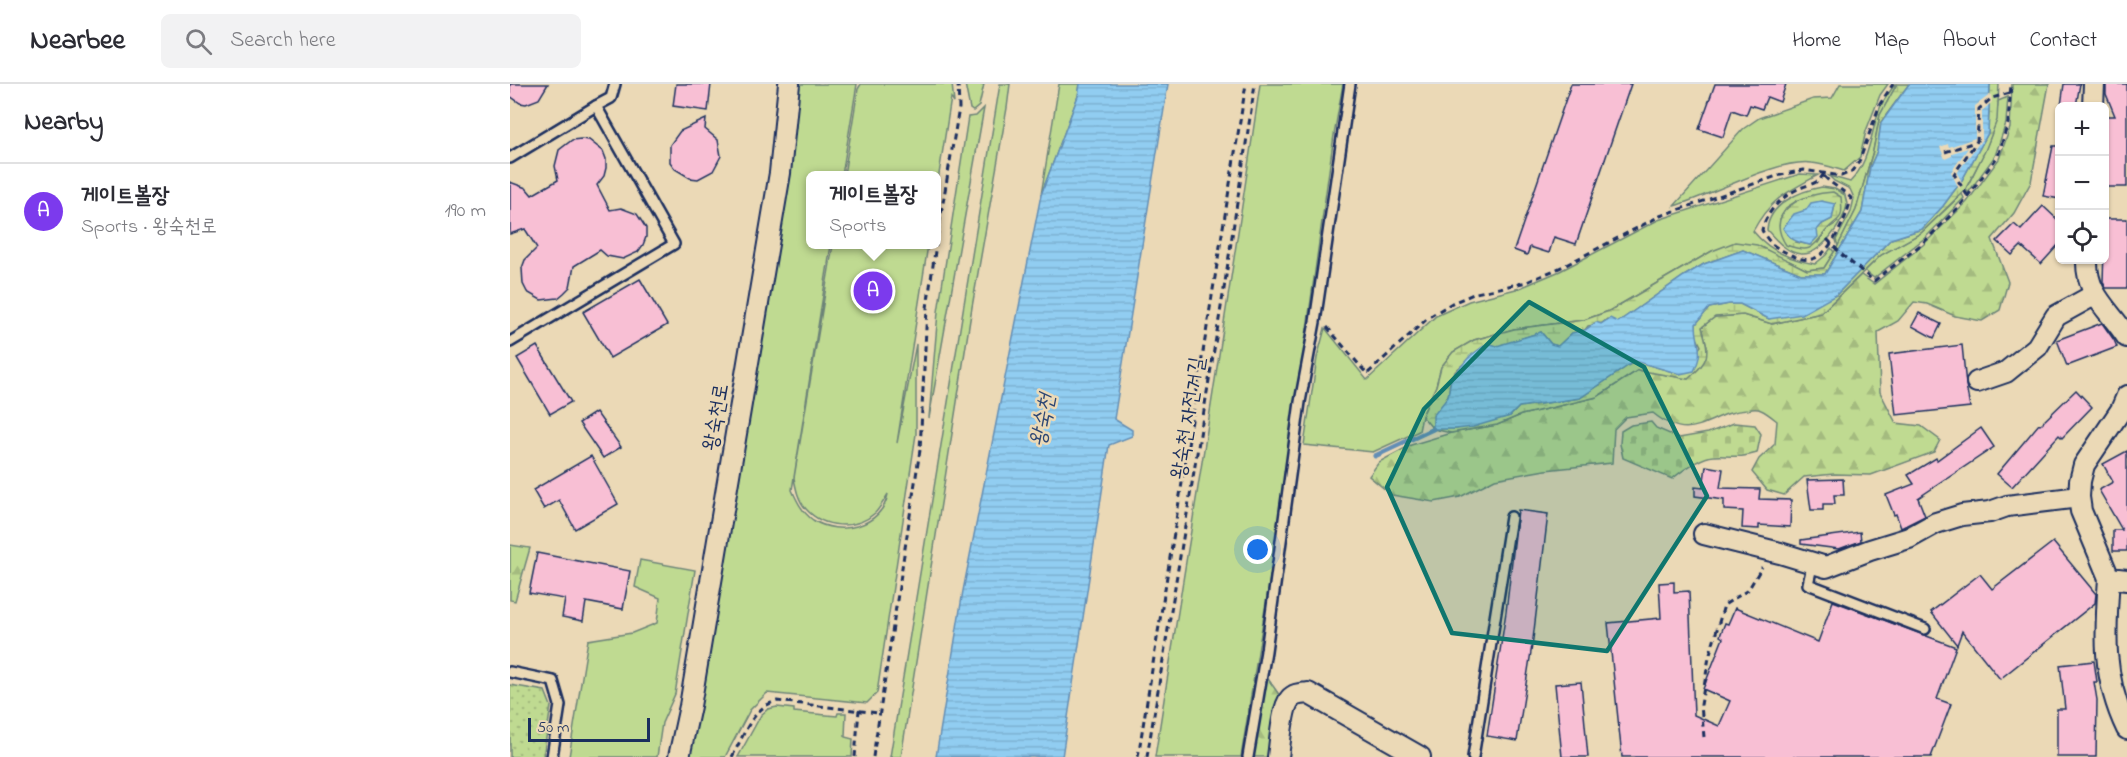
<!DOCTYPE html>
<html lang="en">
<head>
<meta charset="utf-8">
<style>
	:root { --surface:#fff; --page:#f2f2f3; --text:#2b2b33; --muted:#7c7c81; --line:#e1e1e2; --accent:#7c3aed }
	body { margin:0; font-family:"Indie Flower","Poor Story",sans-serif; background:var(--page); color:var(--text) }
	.controls { position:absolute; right:18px; top:18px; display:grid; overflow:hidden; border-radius:9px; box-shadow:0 2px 4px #0004 }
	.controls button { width:54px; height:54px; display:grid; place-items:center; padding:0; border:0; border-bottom:2px solid var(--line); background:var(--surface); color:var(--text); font:30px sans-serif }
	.scale { position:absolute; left:18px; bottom:15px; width:122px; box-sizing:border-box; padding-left:6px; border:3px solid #1b2f5e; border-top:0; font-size:16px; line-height:21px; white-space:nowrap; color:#1b2f5e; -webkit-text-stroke:4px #ebd9b6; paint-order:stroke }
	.you { position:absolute; left:748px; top:466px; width:21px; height:21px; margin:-15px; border:4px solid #fff; border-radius:50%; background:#1a73e8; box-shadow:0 0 0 9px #1a73e833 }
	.badge { display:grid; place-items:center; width:39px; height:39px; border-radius:50%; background:var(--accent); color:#fff; font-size:20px; font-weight:700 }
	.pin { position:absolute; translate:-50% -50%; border:3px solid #fff; box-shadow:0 2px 6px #0006 }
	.popup { position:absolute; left:296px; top:87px; width:135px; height:78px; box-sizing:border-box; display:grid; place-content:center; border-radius:9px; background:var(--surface); filter:drop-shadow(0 2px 4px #0005); font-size:20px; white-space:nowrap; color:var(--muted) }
	.popup b { font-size:22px; color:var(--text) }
	.popup::after { content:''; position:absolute; left:50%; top:100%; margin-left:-12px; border:12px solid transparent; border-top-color:var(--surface) }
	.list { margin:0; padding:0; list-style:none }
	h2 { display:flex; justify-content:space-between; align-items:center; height:78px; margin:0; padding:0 24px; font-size:26px }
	h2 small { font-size:20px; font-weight:400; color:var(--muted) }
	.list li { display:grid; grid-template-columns:39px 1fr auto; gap:18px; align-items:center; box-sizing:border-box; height:96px; padding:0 24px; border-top:2px solid var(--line) }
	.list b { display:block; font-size:22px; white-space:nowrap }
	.list p { margin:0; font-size:20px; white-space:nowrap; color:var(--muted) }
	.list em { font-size:20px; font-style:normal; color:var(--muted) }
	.icon { flex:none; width:33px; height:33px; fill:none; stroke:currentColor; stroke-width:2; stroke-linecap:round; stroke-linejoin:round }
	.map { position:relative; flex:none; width:1617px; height:673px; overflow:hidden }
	header { display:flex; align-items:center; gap:36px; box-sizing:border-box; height:84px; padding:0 30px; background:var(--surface); border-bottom:2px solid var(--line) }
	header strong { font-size:28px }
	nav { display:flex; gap:33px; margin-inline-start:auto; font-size:21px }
	.search { width:420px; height:54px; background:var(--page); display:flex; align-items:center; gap:15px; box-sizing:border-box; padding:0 21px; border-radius:9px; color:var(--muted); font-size:22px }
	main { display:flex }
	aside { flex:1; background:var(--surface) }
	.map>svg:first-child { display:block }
	.grass { fill:#bfda91; stroke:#6d8478; stroke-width:1.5; fill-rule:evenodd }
	.forest { fill:url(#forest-firs); stroke:#6d8478; stroke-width:1.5 }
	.wetland { fill:url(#wetland-marsh); stroke:#6d8478; stroke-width:1.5; fill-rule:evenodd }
	.cemetery { fill:url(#cemetery-stones); stroke:#6d8478; stroke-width:1.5 }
	.garden { fill:url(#garden-dots); stroke:#6d8478; stroke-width:1.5 }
	.water { fill:url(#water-rules); stroke:#628eb6; stroke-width:1.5 }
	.pier { fill:#ebd9b6 }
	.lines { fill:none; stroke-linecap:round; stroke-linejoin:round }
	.stream { stroke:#628eb6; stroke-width:5 }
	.building { fill:#f8bfd4; stroke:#1b2f5e; stroke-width:1.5 }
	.service-casing { stroke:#1b2f5e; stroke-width:14 }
	.minor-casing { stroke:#1b2f5e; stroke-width:24 }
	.path { stroke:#1b2f5e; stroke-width:3; stroke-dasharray:6 4.5; stroke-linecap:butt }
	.service { stroke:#ebd9b6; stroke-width:9 }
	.minor { stroke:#ebd9b6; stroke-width:20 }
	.marked { fill:#0f766e; fill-opacity:0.2; stroke:#0f766e; stroke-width:4.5; stroke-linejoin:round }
	.labels { text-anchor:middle; stroke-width:5; stroke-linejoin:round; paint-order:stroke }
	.street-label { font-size:21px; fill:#1b2f5e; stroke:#ebd9b6 }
	.water-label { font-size:22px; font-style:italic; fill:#2d4774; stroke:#ebd9b6 }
</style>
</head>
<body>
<header>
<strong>Nearbee</strong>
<div class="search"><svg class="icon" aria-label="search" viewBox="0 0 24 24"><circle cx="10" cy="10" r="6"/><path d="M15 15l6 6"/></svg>Search here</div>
<nav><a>Home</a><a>Map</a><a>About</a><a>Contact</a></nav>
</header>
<main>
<aside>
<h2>Nearby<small></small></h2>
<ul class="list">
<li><span class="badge">A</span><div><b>게이트볼장</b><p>Sports · 왕숙천로</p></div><em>190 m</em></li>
</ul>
</aside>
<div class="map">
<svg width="1617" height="673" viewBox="0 0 1617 673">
	<defs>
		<pattern id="forest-firs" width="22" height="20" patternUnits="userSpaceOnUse" patternTransform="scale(1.5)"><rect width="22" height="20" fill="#bfda91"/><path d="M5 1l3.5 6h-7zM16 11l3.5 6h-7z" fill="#a4bb7f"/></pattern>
		<pattern id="wetland-marsh" width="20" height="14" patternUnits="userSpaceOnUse" patternTransform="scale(1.5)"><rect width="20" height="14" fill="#bfda91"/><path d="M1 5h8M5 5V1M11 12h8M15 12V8" fill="none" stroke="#a4bb7f"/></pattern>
		<pattern id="cemetery-stones" width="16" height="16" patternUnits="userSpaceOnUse" patternTransform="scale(1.5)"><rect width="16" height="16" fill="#bfda91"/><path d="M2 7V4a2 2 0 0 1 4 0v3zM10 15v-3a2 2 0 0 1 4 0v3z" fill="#a4bb7f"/></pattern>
		<pattern id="garden-dots" width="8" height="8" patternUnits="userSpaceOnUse" patternTransform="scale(1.5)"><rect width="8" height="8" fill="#bfda91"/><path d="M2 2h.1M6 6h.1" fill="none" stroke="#a4bb7f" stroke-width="1.8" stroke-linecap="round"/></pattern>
		<pattern id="water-rules" width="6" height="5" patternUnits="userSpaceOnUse" patternTransform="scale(1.5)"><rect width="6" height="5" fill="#91cdf1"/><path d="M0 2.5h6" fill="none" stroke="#7cb0d1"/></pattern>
	</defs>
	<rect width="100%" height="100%" fill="#ebd9b6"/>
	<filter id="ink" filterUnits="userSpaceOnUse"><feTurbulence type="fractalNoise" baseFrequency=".0167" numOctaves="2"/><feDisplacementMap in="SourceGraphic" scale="12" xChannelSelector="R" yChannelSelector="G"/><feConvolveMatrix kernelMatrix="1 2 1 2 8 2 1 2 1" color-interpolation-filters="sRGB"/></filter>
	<g filter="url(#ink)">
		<g class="grass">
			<path d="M288 0H347L332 91 300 92V160L321 161 282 406C287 417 292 428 303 436 329 453 372 443 378 410 375 415 370 424 365 429 345 447 313 444 296 425 288 416 286 405 284 394L323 161H418L387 359 406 260V350L367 609 357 619 257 609 240 626 215 673H178L272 130 286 42Z"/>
			<polygon points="351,0 442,0 444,19 441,14 426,109 426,92 334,91 348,5"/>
			<polygon points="455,0 474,0 469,22 463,27 460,25"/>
			<polygon points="490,0 500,0 497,24 462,223 391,673 380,673"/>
			<polygon points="549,0 570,0 568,12 531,111"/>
			<path d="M750 0H833L824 51 776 395 731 673H645C680 449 718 225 750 0Z"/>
			<path d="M1330 0H1378L1370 11 1356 47 1350 73 1334 87C1324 84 1313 80 1302 79 1267 74 1201 112 1164 122L1233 45 1249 34 1303 15 1322 14Z"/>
			<path d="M1385 0H1387L1370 31 1363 67 1346 126 1328 162 1326 156 1341 128 1344 114 1340 105 1324 97 1319 92 1340 98C1360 78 1360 50 1370 24 1373 16 1380 8 1385 0Z"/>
			<path d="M1498 13 1496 39 1485 72 1458 109 1456 105C1470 76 1486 50 1488 17Z"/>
			<polygon points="474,24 419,334 428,228 458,33 466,32"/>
			<path d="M1290 90 1308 91C1277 108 1260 115 1243 147 1258 166 1281 176 1305 180L1316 171 1321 164 1324 168 1314 184 1297 186 1279 177 1202 167 1099 227 1074 236 1004 245 964 256 943 268 931 283 926 302 912 332 909 347 863 368 794 361 807 274 815 244 857 296 926 232 959 217 1010 204 1050 187 1148 136Z"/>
			<path d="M1312 103 1325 105 1335 111C1335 113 1337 119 1337 120 1335 138 1310 172 1291 170 1277 169 1266 156 1257 146 1259 120 1289 107 1312 103ZM1288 116 1328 138 1316 146 1308 159 1270 135 1277 123Z"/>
			<polygon points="1452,110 1454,114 1416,153 1364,194 1355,187 1371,171 1411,149"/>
			<polygon points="130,476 185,486 165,610 152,639 147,673 59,673 78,556 122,549 147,539 150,514 125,503"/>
			<polygon points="267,623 284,625 284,628 327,632 328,629 336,629 335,653 343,655 342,673 228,673 251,631 258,625"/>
		</g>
		<g class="forest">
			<path d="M1502 0H1539L1521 98 1504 129 1482 155 1498 198 1490 226 1472 237 1445 232 1417 220 1404 218 1388 237 1368 248 1370 308 1386 339 1411 342 1430 356 1424 368 1361 391 1324 390 1294 393 1274 411 1257 406 1242 388 1249 375 1265 360 1267 337C1262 333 1256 328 1251 326 1247 324 1241 325 1237 326 1198 328 1184 363 1143 329L1116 333 1104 345 1102 379 1035 386 985 395 950 413 924 418 882 411 859 392 869 378 901 361 941 349 987 341 1011 331 1087 313 1128 286 1178 295 1197 263 1192 243 1205 233 1233 231 1262 240 1311 229 1351 191 1364 200 1413 161 1457 118 1489 75 1500 44Z"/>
			<polygon points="0,461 20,464 5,517 0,516"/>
			<polygon points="756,592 770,612 760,673 743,673"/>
		</g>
		<g class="wetland">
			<path d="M1387 0H1399L1371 38 1367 67 1360 83 1352 128 1315 190H1291L1233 166 1194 180 1174 192 1108 238 1097 235 1091 240 1078 242 1075 246 1062 249 1048 262 1041 260 1031 248C1008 256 951 271 941 294 939 299 940 306 938 312 932 327 923 324 923 344L946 345 1000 332 1009 323 1070 314 1125 277 1170 290 1191 262 1186 252V240L1199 224 1219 220H1230L1259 235 1326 211 1381 155 1412 145 1433 122 1452 96 1478 49 1480 0H1489L1487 36 1475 67 1455 106 1411 149 1371 171 1311 229 1262 240 1233 231 1205 233 1192 243C1200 271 1200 276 1178 295L1128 286 1087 313 1011 331 987 341 941 349 923 345 912 332 926 302 931 283 943 268 964 256 1004 245 1074 236 1099 227 1202 167 1225 158 1247 161 1297 186 1314 184 1328 162 1346 126 1363 67 1370 31Z"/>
			<path d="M1323 108 1331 113C1334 141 1328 131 1315 148 1301 166 1299 169 1276 161 1253 126 1294 109 1323 108ZM1325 120 1322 135 1312 140 1306 146 1307 153 1300 161 1286 158Z"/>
		</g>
		<path class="cemetery" d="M1141 338 1146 344 1169 354 1198 349 1224 339 1245 341 1251 350 1247 369C1227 375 1223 371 1204 372 1190 373 1173 386 1162 395L1113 374 1110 360 1111 347 1121 341Z"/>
		<polygon class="garden" points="0,601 35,607 41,622 33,673 0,673"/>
		<g class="water">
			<polygon points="570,0 658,0 604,335 622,346 622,352 599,361 552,673 426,673 453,507 531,111 568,12"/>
			<path d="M1399 0H1480L1478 49 1452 96 1433 122 1412 145 1381 155 1326 211 1292 230 1259 235 1230 220H1219L1199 224 1186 240C1186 261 1195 265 1184 287L1170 290 1125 277 1070 314 1009 323 1000 332 963 343 946 345H923V332L938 313 941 294 960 272 978 259 987 262 1031 248 1041 260 1048 262 1062 249 1075 246 1086 238 1091 240 1100 234 1108 238 1174 192 1194 180 1233 166 1291 190H1315L1352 128 1360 83 1367 67 1371 39Z"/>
			<path d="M1311 117 1325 120 1322 135 1312 140 1307 146 1308 153 1300 161C1286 158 1280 156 1273 144L1284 130 1296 126 1301 119Z"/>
		</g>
		<polygon class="pier" points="1481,10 1482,18 1472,27 1472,55 1447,89 1453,100 1449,105 1441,88 1458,64 1442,69 1442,72 1435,75 1430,63 1438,60 1439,63 1465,54 1465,22"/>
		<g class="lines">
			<polyline class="stream" points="865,372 923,345"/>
		</g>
		<g class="building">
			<polygon points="0,0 38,0 29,15 16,20 10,19 0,12"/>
			<polygon points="166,0 201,0 198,27 163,22"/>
			<polygon points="1061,0 1121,0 1066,160 1044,153 1039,169 1020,163 1017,171 1004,166"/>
			<polygon points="1205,0 1276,0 1270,18 1257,13 1252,25 1240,21 1236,31 1222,26 1213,53 1189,45"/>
			<polygon points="1554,0 1570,0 1566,22 1551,22"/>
			<polygon points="1596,0 1617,0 1617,103 1594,103 1594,32 1605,32 1596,10"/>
			<polygon points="196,35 195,45 208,56 211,72 203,87 188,95 180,94 165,85 160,78 160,61 170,47"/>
			<polygon points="71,55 79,56 93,67 96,75 96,84 94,92 87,101 100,126 111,124 127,130 136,144 136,153 133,161 128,168 113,175 97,172 90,166 64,182 60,203 54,209 48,214 31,216 17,208 13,200 12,184 15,176 27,164 15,145 0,150 0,98 16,104 22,111 48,96 45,82 49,66 62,56"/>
			<polygon points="1543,62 1550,62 1550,115 1533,112"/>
			<polygon points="1533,122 1550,138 1550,159 1531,180 1511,162 1502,171 1487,157 1504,140 1511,146"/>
			<polygon points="1595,135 1617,135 1617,204 1596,204 1593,198"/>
			<polygon points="130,195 157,241 100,274 73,228"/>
			<polygon points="1409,229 1431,240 1424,254 1402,242"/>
			<polygon points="1592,239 1604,256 1607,263 1557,282 1547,256"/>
			<polygon points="1452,261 1456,301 1460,323 1386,331 1379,270"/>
			<polygon points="27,262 61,318 40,330 7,274"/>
			<polygon points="1566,306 1582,323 1552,354 1549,351 1502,403 1487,390 1529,340 1530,341"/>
			<polygon points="86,328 111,363 93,374 69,339"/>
			<polygon points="1471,344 1484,363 1408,414 1415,432 1391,444 1386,430 1384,431 1376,411 1404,400 1398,391 1426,374 1427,376"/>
			<polygon points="1617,367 1617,467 1603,467 1603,446 1612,446 1589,406 1603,398 1593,380"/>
			<polygon points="81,372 108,420 65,445 49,416 34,425 23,406"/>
			<polygon points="1196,382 1213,385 1210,404 1250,405 1249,415 1281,416 1280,443 1249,441 1249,445 1232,444 1233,427 1214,426 1214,416 1185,412 1185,403 1193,404"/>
			<polygon points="1333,395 1334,411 1324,411 1325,420 1313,420 1313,426 1301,426 1297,396"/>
			<polygon points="1008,426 1038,430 1023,555 1007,657 977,652 996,528"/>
			<polygon points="1350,448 1351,457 1329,465 1291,460 1291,456"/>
			<polygon points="1543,458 1586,510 1585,519 1490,595 1452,547 1447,561 1421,528 1470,490 1482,505"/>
			<polygon points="27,469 120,487 113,525 76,518 73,537 52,533 55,515 19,509"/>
			<polygon points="1164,498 1164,508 1179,507 1184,631 1209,642 1220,617 1193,605 1213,554 1210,552 1215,539 1218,540 1225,524 1308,558 1323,517 1446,563 1427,615 1441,620 1421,673 1112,673 1098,539 1151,534 1149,499"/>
			<polygon points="1584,577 1587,598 1584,598 1587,616 1586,673 1547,673 1547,625 1555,625 1550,581"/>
			<polygon points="1071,598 1078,673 1052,673 1045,600"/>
		</g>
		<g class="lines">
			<g class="service-casing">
				<g id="service">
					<polyline points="86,22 101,14 105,0"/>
					<polyline points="0,74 86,22 164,160 0,258"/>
					<polyline points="1303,478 1298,500 1415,545"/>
					<polyline points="0,588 43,597 50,621 42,673"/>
					<polyline points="738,673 756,567 790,318 805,238 840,0"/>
					<polyline points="963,673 1001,433"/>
				</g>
			</g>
			<g class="minor-casing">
				<g id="minor">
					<polyline points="1583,22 1584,0"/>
					<path d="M1577 176C1576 211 1599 225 1617 253"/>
					<polyline points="1467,298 1496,288 1527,263 1546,232 1584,211"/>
					<polyline points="1617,312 1611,326 1574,381 1570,397 1569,413 1571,427 1599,494 1617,496"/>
					<polyline points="1194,450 1270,469 1316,483 1360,466 1399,454 1426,439 1452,431 1480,428 1497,422 1569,413"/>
					<path d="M1599 494C1595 550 1592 593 1617 645"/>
					<polyline points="169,673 180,622 270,89 279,0"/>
					<path d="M768 673C770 660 772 624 780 615 785 609 792 610 798 609L910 673"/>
				</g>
			</g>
			<g class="path">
				<polyline points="1435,68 1465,58"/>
				<path d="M1314 92C1322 101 1332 105 1341 114 1338 131 1320 172 1302 175 1293 177 1286 173 1279 170 1265 163 1259 160 1252 146 1256 129 1270 114 1286 106 1297 100 1309 101 1314 89"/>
				<polyline points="1457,111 1444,90 1467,57 1469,25 1482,14 1500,9"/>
				<polyline points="1317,155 1332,171 1364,197 1413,159 1451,121 1488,72 1498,39 1501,0"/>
				<polyline points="426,160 449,24 448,0"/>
				<polyline points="817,243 857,290 919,233 942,219 966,209 1017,198 1056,181 1150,132 1267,92 1294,86 1331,92 1341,88 1349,78 1370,20 1383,0"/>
				<polyline points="1194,653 1191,621 1199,573 1214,521 1238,506 1252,483"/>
				<path d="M222 673C233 653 243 622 267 617L368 629"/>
				<polyline points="345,673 349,626"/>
				<polyline points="363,673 410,366 417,224 426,160"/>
				<polyline points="628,673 736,0"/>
				<polyline points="637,673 714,205 745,0"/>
			</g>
			<use href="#service" class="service"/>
			<use href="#minor" class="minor"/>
		</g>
	</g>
	<path class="marked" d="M1019 218 1134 283 1197 412 1097 567 942 549 877 403 914 325Z"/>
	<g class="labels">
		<g class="street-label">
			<text transform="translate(205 333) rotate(-80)" y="7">왕숙천로</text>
			<text transform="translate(677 334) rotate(-81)" y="7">왕숙천 자전거길</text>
		</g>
		<g class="water-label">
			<text transform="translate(531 336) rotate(-79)" y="8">왕숙천</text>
		</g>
	</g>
</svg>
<div class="controls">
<button>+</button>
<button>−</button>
<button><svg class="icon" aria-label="locate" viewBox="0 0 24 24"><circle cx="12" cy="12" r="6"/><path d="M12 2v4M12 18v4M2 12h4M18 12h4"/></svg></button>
</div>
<div class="scale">50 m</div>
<div class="you"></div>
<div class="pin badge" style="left:363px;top:207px">A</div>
<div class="popup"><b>게이트볼장</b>Sports</div>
</div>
</main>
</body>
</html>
